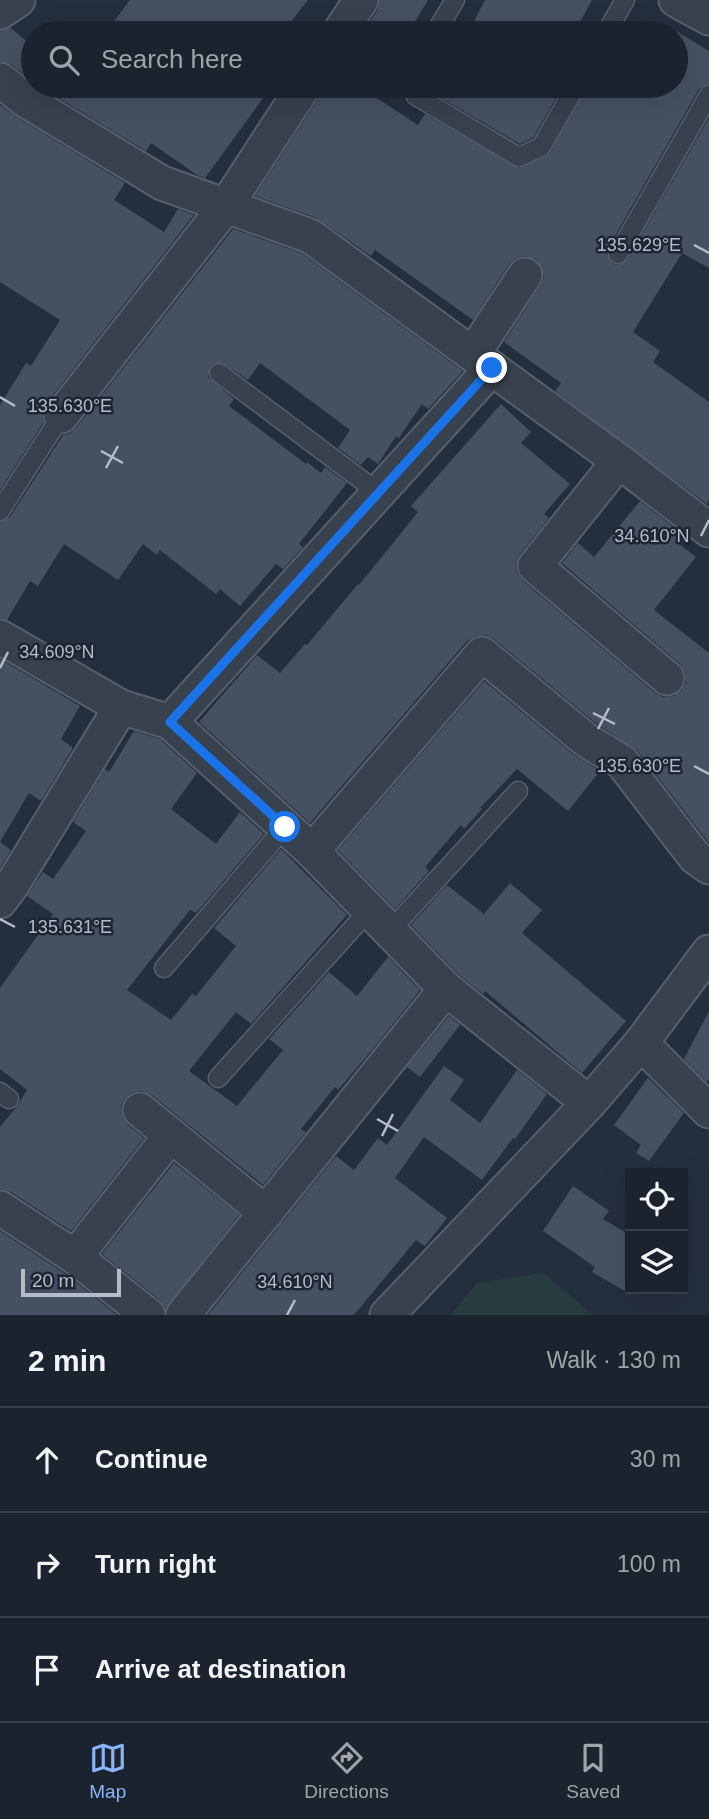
<!DOCTYPE html>
<html lang="en">
<head>
<meta charset="utf-8">
<style>
	:root { --surface:#1b232e; --page:#282f3a; --text:#f1f3f6; --muted:#a0a4aa; --line:#39404a; --accent:#8ab4f8 }
	body { margin:0; font-family:Arial,sans-serif; background:var(--page); color:var(--text) }
	.controls { position:absolute; right:21px; bottom:21px; display:grid; overflow:hidden; border-radius:0px; box-shadow:0 7px 28px #0002 }
	.controls button { width:63px; height:63px; display:grid; place-items:center; padding:0; border:0; border-bottom:2px solid var(--line); background:var(--surface); color:var(--text); font:35px sans-serif }
	.scale { position:absolute; left:21px; bottom:18px; width:100px; box-sizing:border-box; padding-left:7px; border:4px solid #b4bcc9; border-top:0; font-size:19px; line-height:24px; white-space:nowrap; color:#b4bcc9; -webkit-text-stroke:5px #1d2633; paint-order:stroke }
	.stop { position:absolute; width:21px; height:21px; margin:-16px; border:5px solid #1a73e8; border-radius:50%; background:#fff }
	.stop.end { background:#1a73e8; border-color:#fff; box-shadow:0 2px 7px #0008 }
	.list { margin:0; padding:0; list-style:none }
	h2 { display:flex; justify-content:space-between; align-items:center; height:91px; margin:0; padding:0 28px; font-size:30px }
	h2 small { font-size:23px; font-weight:400; color:var(--muted) }
	.list li { display:grid; grid-template-columns:46px 1fr auto; gap:21px; align-items:center; box-sizing:border-box; height:105px; padding:0 28px; border-top:2px solid var(--line) }
	.list b { display:block; font-size:26px; white-space:nowrap }
	.list em { font-size:23px; font-style:normal; color:var(--muted) }
	.icon { flex:none; width:38px; height:38px; fill:none; stroke:currentColor; stroke-width:2; stroke-linecap:round; stroke-linejoin:round }
	.map { position:relative; flex:none; width:709px; height:1315px; overflow:hidden }
	.search { position:absolute; background:var(--surface); box-shadow:0 7px 28px #0002; left:21px; right:21px; top:21px; height:77px; display:flex; align-items:center; gap:18px; box-sizing:border-box; padding:0 24px; border-radius:38px; color:var(--muted); font-size:26px }
	.sheet { height:406px; background:var(--surface) }
	nav { display:flex; justify-content:space-around; align-items:center; box-sizing:border-box; height:98px; border-top:2px solid var(--line); background:var(--surface); font-size:19px; color:var(--muted) }
	nav a { display:grid; justify-items:center; gap:4px }
	nav .on { color:var(--accent) }
	.map>svg:first-child { display:block }
	.green { fill:#263c3f }
	.building { fill:#455162 }
	.lines { fill:none; stroke-linecap:round; stroke-linejoin:round }
	.service-casing { stroke:#565f6c; stroke-width:21 }
	.minor-casing { stroke:#565f6c; stroke-width:37 }
	.service { stroke:#38414e; stroke-width:18 }
	.minor { stroke:#38414e; stroke-width:33 }
	.route { stroke:#1a73e8; stroke-width:9 }
	.ticks { fill:none; stroke:#b4bcc9; stroke-width:2.5 }
	.ticks-label { font-size:18px; text-anchor:middle; fill:#b4bcc9; stroke:#1d2633; stroke-width:5; stroke-linejoin:round; paint-order:stroke }
</style>
</head>
<body>
<div class="map">
<svg width="709" height="1315" viewBox="0 0 709 1315">
	<rect width="100%" height="100%" fill="#242f3e"/>
	<polygon class="green" points="543,1273 593,1315 451,1315 477,1283"/>
	<g class="building">
		<polygon points="130,0 308,0 282,33 105,33"/>
		<polygon points="380,0 428,0 408,33 362,33 377,11"/>
		<polygon points="485,0 592,0 574,33 468,33"/>
		<polygon points="11,28 33,47 33,82 12,65 0,61 0,31"/>
		<polygon points="676,31 709,51 709,84 699,89 608,248 607,255 612,263 617,265 627,260 709,118 709,268 682,253 633,332 660,351 653,362 709,402 709,500 707,504 555,391 561,383 504,342 541,285 544,277 542,267 536,259 525,256 516,258 509,264 473,320 375,250 371,256 317,218 255,196 320,96 323,86 377,86 372,95 418,125 425,114 519,168 550,153 587,86 676,86"/>
		<polygon points="65,86 272,86 205,178 197,175 151,143 146,151 57,97"/>
		<polygon points="441,86 563,86 533,138 520,144 436,95"/>
		<polygon points="0,105 15,116 125,183 114,200 164,232 178,209 194,215 46,404 42,413 43,423 0,490 0,405 26,363 31,366 60,320 0,282"/>
		<polygon points="233,229 301,253 463,371 428,409 422,404 399,438 396,436 378,464 368,457 361,465 338,448 350,430 260,363 248,380 225,364 214,363 210,367 208,377 234,399 229,406 306,464 307,462 321,473 325,467 347,483 299,544 303,547 283,569 276,564 240,606 220,589 216,594 160,550 157,555 143,544 118,580 64,544 38,586 30,581 7,620 0,618 0,522 10,517 63,435 69,434 76,428"/>
		<polygon points="501,404 531,432 521,443 570,484 544,514 549,518 520,554 516,564 517,573 523,581 655,693 663,697 674,696 682,690 686,682 685,672 680,664 562,563 578,543 594,557 640,501 685,536 679,544 696,557 654,610 709,653 709,843 637,750 597,724 494,639 486,635 476,636 467,641 310,823 199,722 257,655 280,673 305,644 307,645 358,584 359,585 418,512 411,506"/>
		<polygon points="0,659 80,706 61,739 73,748 41,801 29,793 0,842 11,850 0,868"/>
		<polygon points="484,681 574,755 600,771 568,811 517,769 480,808 482,809 464,829 461,825 425,867 429,871 395,909 338,850"/>
		<polygon points="134,731 160,739 197,773 171,809 216,844 240,812 264,834 196,913 190,910 127,990 171,1020 192,994 196,996 236,946 214,928 281,849 347,915 251,1024 236,1012 189,1071 237,1106 283,1050 269,1039 329,972 357,996 388,957 420,990 377,1044 338,1090 335,1087 301,1129 306,1132 263,1185 152,1095 142,1091 133,1092 125,1098 121,1106 122,1116 128,1125 144,1138 71,1231 11,1192 0,1189 0,1127 18,1105 27,1090 0,1069 0,988 53,914 27,896 43,872 53,879 86,831 73,822 105,769 109,772"/>
		<polygon points="510,883 542,910 522,933 626,1021 582,1073 485,991 483,994 459,975 411,925 447,885 484,914"/>
		<polygon points="709,1011 709,1079 707,1082 684,1059"/>
		<polygon points="449,1016 460,1025 420,1077 407,1067"/>
		<polygon points="444,1066 464,1080 450,1100 480,1123 517,1070 547,1094 515,1139 513,1138 482,1180 424,1137 395,1178 447,1218 425,1246 416,1240 354,1315 208,1315 336,1156 354,1170 378,1138 387,1145"/>
		<polygon points="648,1078 684,1113 649,1161 636,1153 641,1145 614,1125"/>
		<polygon points="174,1163 239,1215 166,1308 160,1300 102,1254"/>
		<polygon points="573,1186 609,1211 603,1219 630,1235 630,1294 592,1272 595,1267 543,1231"/>
		<polygon points="0,1231 64,1273 117,1315 0,1315"/>
	</g>
	<g class="lines">
		<g class="service-casing">
			<g id="service">
				<polyline points="435,33 455,0"/>
				<polyline points="606,33 625,0"/>
				<polyline points="416,86 416,96 519,157 541,147 576,86"/>
				<polyline points="618,254 709,95"/>
				<polyline points="219,373 379,493"/>
				<polyline points="0,511 61,416"/>
				<polyline points="390,931 518,791"/>
				<polyline points="164,968 285,827"/>
				<polyline points="218,1078 369,910"/>
				<polyline points="0,1092 9,1099"/>
			</g>
		</g>
		<g class="minor-casing">
			<g id="minor">
				<polyline points="676,0 709,18"/>
				<polyline points="0,12 18,0"/>
				<polyline points="339,33 361,0"/>
				<polyline points="0,80 25,100 162,183 310,236 619,461 709,530"/>
				<polyline points="473,354 525,275"/>
				<polyline points="61,416 226,206 304,86"/>
				<polyline points="619,461 535,566 667,678"/>
				<polyline points="0,637 121,707 170,722 312,851 446,989 589,1103"/>
				<polyline points="170,722 492,368"/>
				<polyline points="312,851 482,654 586,740 622,762 695,857 709,867"/>
				<polyline points="0,901 12,885 121,707"/>
				<polyline points="641,1043 709,1111"/>
				<polyline points="140,1110 266,1213"/>
				<polyline points="0,1208 75,1257 148,1315"/>
				<polyline points="75,1257 171,1135"/>
				<polyline points="183,1315 446,989"/>
				<polyline points="387,1315 589,1103 641,1043 709,952"/>
			</g>
		</g>
		<use href="#service" class="service"/>
		<use href="#minor" class="minor"/>
	</g>
	<g class="lines">
		<polyline class="route" points="285,827 170,722 492,368"/>
	</g>
	<path class="ticks" d="M694 245 709 253M0 397 15 406M101 451 123 463M106 468 118 446M701 536 709 520M0 668 8 652M593 713 615 724M598 729 609 708M694 766 709 774M0 919 15 927M377 1119 398 1131M382 1136 393 1114M287 1315 295 1300"/>
	<g class="ticks-label">
		<text x="639" y="251">135.629°E</text>
		<text x="70" y="412">135.630°E</text>
		<text x="652" y="542">34.610°N</text>
		<text x="57" y="658">34.609°N</text>
		<text x="639" y="772">135.630°E</text>
		<text x="70" y="933">135.631°E</text>
		<text x="295" y="1288">34.610°N</text>
	</g>
</svg>
<div class="controls">
<button><svg class="icon" aria-label="locate" viewBox="0 0 24 24"><circle cx="12" cy="12" r="6"/><path d="M12 2v4M12 18v4M2 12h4M18 12h4"/></svg></button>
<button><svg class="icon" aria-label="layers" viewBox="0 0 24 24"><path d="M12 4l9 5-9 5-9-5zM3 14l9 5 9-5"/></svg></button>
</div>
<div class="scale">20 m</div>
<div class="stop" style="left:285px;top:827px"></div>
<div class="stop end" style="left:492px;top:368px"></div>
<div class="search"><svg class="icon" aria-label="search" viewBox="0 0 24 24"><circle cx="10" cy="10" r="6"/><path d="M15 15l6 6"/></svg>Search here</div>
</div>
<section class="sheet">
<h2>2 min<small>Walk · 130 m</small></h2>
<ul class="list">
<li><svg class="icon" aria-label="ahead" viewBox="0 0 24 24"><path d="M12 20V5M6 11l6-6 6 6"/></svg><div><b>Continue</b></div><em>30 m</em></li>
<li><svg class="icon" aria-label="right" viewBox="0 0 24 24"><path d="M7 20v-9h11M14 6l5 5-5 5"/></svg><div><b>Turn right</b></div><em>100 m</em></li>
<li><svg class="icon" aria-label="arrive" viewBox="0 0 24 24"><path d="M6 21V4h12l-3 4 3 4H6"/></svg><div><b>Arrive at destination</b></div></li>
</ul>
</section>
<nav>
<a class="on"><svg class="icon" aria-label="map" viewBox="0 0 24 24"><path d="M3 6l6-2 6 2 6-2v14l-6 2-6-2-6 2zM9 4v14M15 6v14"/></svg>Map</a>
<a><svg class="icon" aria-label="directions" viewBox="0 0 24 24"><path d="M12 3l9 9-9 9-9-9zM9 14v-3h6M13 9l2 2-2 2"/></svg>Directions</a>
<a><svg class="icon" aria-label="saved" viewBox="0 0 24 24"><path d="M7 4h10v16l-5-4-5 4z"/></svg>Saved</a>
</nav>
</body>
</html>
